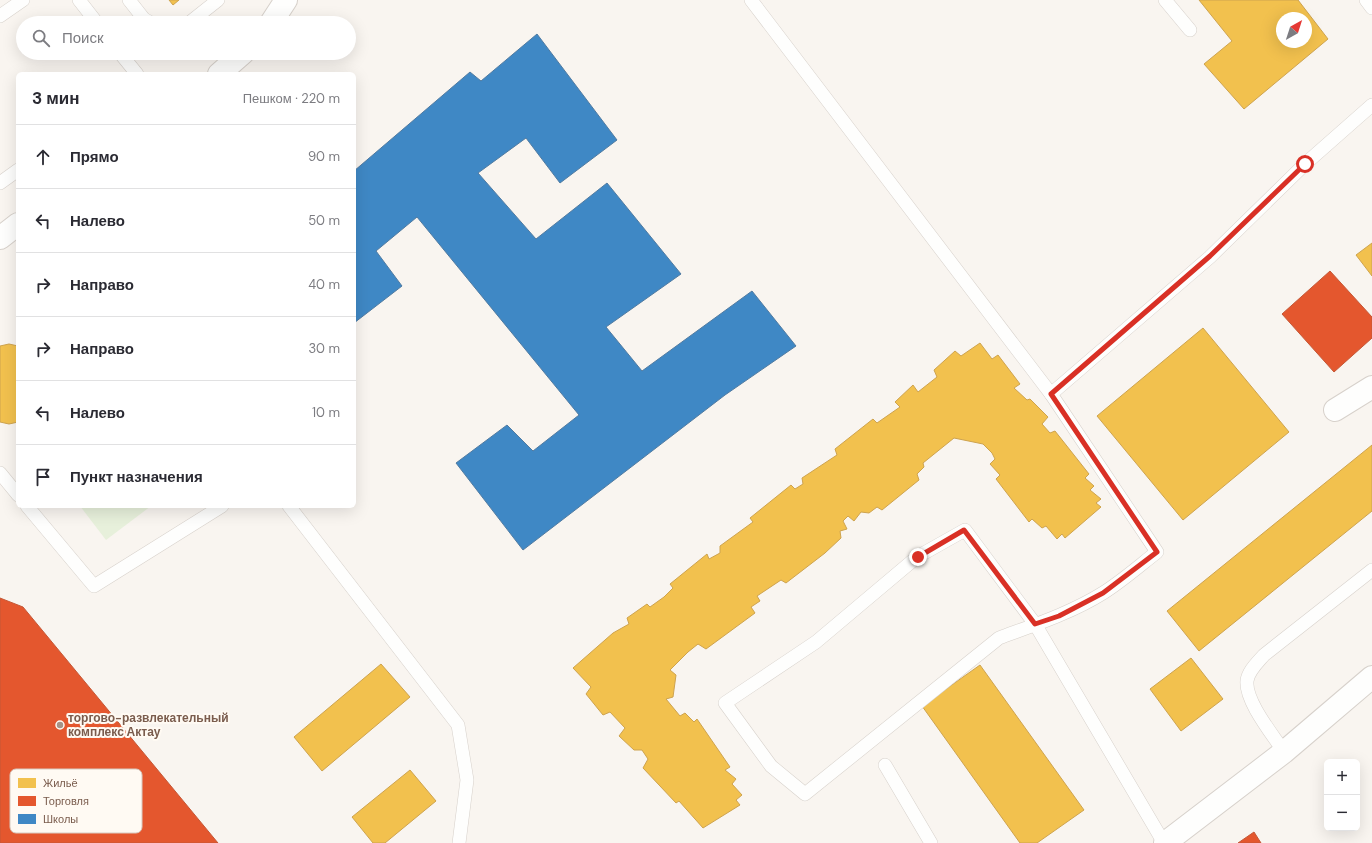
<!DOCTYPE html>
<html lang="ru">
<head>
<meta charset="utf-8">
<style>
	:root { --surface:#fff; --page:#f2f2f3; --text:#2b2b33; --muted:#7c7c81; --line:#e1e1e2 }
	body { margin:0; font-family:"DM Sans",sans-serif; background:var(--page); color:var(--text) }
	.controls { position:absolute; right:12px; bottom:12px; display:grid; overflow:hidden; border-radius:6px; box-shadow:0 4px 16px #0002 }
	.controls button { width:36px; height:36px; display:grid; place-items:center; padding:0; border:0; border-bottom:1px solid var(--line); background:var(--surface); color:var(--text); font:20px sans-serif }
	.compass { position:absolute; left:1276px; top:12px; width:36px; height:36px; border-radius:50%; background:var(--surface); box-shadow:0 4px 16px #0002; rotate:39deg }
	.stop { position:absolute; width:12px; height:12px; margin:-9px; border:3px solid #d93025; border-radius:50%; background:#fff }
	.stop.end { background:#d93025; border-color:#fff; box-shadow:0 1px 4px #0008 }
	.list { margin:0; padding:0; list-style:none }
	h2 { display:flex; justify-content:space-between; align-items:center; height:52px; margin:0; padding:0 16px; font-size:17px }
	h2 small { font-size:13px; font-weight:400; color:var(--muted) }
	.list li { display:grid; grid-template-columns:26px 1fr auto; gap:12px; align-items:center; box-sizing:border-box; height:64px; padding:0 16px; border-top:1px solid var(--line) }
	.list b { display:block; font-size:15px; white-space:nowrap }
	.list em { font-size:13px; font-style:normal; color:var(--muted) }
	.icon { flex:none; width:22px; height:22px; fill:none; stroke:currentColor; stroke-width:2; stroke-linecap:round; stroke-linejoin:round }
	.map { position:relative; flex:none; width:1372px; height:843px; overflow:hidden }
	.search { position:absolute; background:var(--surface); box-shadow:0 4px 16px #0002; left:16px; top:16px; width:340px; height:44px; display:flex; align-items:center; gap:10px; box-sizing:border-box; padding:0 14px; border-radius:22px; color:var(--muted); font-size:15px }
	.panel { position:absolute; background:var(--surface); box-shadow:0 4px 16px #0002; left:16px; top:72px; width:340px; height:436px; border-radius:6px }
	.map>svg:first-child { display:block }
	.green { fill:#e7f0db }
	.homes { fill:#f2c14e; stroke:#cea34e; fill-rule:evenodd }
	.shops { fill:#e4572e; stroke:#c45837 }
	.schools { fill:#3f88c5; stroke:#517ba1 }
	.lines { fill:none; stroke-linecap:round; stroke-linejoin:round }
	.service-casing { stroke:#d7d1cb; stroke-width:14 }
	.minor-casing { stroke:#d7d1cb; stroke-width:24 }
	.service { stroke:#fefefd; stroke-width:13 }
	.minor { stroke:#fefefd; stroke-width:22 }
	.route { stroke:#d93025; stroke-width:5 }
	.poi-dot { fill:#a69286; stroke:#fffaf3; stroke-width:1.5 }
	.labels { text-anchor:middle; stroke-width:4; stroke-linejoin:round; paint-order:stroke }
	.poi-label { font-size:12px; font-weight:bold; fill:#7a5c4d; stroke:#fffaf3; text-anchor:start }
	.key { fill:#fffaf3; stroke:#d7cbc1; stroke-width:1 }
	.key-label { font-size:11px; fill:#7a5c4d }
</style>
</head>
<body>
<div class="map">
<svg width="1372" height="843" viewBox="0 0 1372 843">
	<rect width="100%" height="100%" fill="#f9f5f0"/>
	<polygon class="green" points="80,506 151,506 106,540"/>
	<g class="homes">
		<polygon points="169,0 179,0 173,5"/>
		<path d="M1199 0H1298L1328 39 1244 109 1204 64 1232 41ZM1282 18H1306V42H1282Z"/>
		<polygon points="1372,243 1372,276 1356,255"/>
		<polygon points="1203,328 1289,432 1183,520 1097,416"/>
		<polygon points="980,343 992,359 998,355 1020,384 1014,388 1027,400 1030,399 1048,417 1042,424 1050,433 1055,431 1089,474 1085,478 1094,486 1090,490 1101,499 1096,503 1101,507 1065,538 1062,534 1057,539 1046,526 1042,528 1032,519 1029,522 996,479 1000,475 990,464 995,459 992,453 983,444 954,438 923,463 924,467 917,474 919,480 882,510 877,507 869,513 861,512 854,521 848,516 843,521 847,529 840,531 841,538 825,553 786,583 781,580 757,596 760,601 751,607 755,613 706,649 698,644 688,652 670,670 676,675 673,697 666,699 680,716 685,713 694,722 697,719 730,767 725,770 736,779 732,784 742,795 736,800 740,805 703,828 679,801 676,803 643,768 648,759 642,750 634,750 619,736 625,728 610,712 603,715 586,694 591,687 573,668 613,633 629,624 627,618 647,604 650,607 664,597 673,588 670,584 707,554 709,559 720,553 720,546 753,522 750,518 791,485 795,489 803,484 802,478 837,455 835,449 873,419 877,423 900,407 895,402 913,385 918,392 937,377 934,370 955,351 961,356"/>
		<polygon points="9,344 18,346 18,422 9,424 0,422 0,346"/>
		<polygon points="1372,445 1372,511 1199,651 1167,611"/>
		<polygon points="1191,658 1223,699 1181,731 1150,689"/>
		<polygon points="381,664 410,697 322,771 294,737"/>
		<polygon points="980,665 1084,810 1037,843 1020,843 922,706"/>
		<polygon points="410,770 436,801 385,843 373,843 352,817"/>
	</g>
	<g class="shops">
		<polygon points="1330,271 1372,317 1372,338 1334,372 1282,314"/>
		<polygon points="0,598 23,607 218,843 0,843"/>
		<polygon points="1254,832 1261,843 1238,843"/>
	</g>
	<polygon class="schools" points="537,34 617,140 560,183 526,138 478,173 536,239 607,183 681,274 606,327 642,371 752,291 796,346 725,395 523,550 456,463 507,425 533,451 579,415 417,217 376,251 402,286 354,323 354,171 470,72 481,81"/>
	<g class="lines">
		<g class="service-casing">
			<g id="service">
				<polyline points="79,0 97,23"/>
				<polyline points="129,0 144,19 151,23"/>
				<polyline points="751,0 1051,394"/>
				<polyline points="1165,0 1190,30"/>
				<polyline points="1366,0 1372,8"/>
				<polyline points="0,16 23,0"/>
				<polyline points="189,23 218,0"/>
				<polyline points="120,53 137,74"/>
				<polyline points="0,183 18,170"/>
				<polyline points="0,473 18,495"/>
				<polyline points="27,506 94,586 222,506"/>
				<polyline points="289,506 458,725 467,780 459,843"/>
				<path d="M1284 752C1273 735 1245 701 1247 681 1248 671 1258 662 1264 655L1372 570"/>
				<polyline points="885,765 931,843"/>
				<path d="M1164 843 1035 624 965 530 917 557 816 642 725 703 771 766 805 794 999 638C1034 625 1071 613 1103 593 1122 581 1139 566 1157 552L1051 394 1210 257 1305 164 1372 105"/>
			</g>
		</g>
		<g class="minor-casing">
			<g id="minor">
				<polyline points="271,23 286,0"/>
				<polyline points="219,74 243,53"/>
				<polyline points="0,238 18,224"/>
				<polyline points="1335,410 1372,387"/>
				<polyline points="1165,843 1284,752 1372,677"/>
			</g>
		</g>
		<use href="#service" class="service"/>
		<use href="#minor" class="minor"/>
	</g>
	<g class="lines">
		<polyline class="route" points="918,557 964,530 1035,624 1059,616 1103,593 1157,552 1051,394 1210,256 1305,164"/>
	</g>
	<circle class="poi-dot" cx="60" cy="725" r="4"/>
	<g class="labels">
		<g class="poi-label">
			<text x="68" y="722">торгово-развлекательный<tspan x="68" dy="14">комплекс Актау</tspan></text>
		</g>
	</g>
	<rect x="10" y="769" width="132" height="64" rx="6" class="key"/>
	<rect x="18" y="778" width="18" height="10" fill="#f2c14e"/>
	<rect x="18" y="796" width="18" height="10" fill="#e4572e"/>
	<rect x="18" y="814" width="18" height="10" fill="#3f88c5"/>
	<g class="key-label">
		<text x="43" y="787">Жильё</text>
		<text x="43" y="805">Торговля</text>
		<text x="43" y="823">Школы</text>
	</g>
</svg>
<div class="controls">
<button>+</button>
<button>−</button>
</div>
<svg class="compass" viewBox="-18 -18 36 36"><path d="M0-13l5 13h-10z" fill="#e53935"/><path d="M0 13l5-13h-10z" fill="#7c7c81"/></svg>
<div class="stop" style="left:1305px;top:164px"></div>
<div class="stop end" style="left:918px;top:557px"></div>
<div class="search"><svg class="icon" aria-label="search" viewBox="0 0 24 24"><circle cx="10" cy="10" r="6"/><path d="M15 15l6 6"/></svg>Поиск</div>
<section class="panel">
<h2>3 мин<small>Пешком · 220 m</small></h2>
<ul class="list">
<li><svg class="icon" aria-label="ahead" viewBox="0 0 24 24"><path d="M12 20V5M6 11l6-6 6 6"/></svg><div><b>Прямо</b></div><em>90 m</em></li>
<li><svg class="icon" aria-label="left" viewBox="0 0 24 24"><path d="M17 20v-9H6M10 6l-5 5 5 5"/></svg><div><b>Налево</b></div><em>50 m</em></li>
<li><svg class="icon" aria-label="right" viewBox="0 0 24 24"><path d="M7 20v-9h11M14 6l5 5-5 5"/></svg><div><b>Направо</b></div><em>40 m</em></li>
<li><svg class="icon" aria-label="right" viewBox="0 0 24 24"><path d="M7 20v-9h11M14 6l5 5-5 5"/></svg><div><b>Направо</b></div><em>30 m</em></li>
<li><svg class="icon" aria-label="left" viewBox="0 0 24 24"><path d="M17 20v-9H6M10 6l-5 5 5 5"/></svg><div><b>Налево</b></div><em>10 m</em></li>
<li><svg class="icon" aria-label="arrive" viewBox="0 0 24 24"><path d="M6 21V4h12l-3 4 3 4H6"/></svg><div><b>Пункт назначения</b></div></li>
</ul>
</section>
</div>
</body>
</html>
